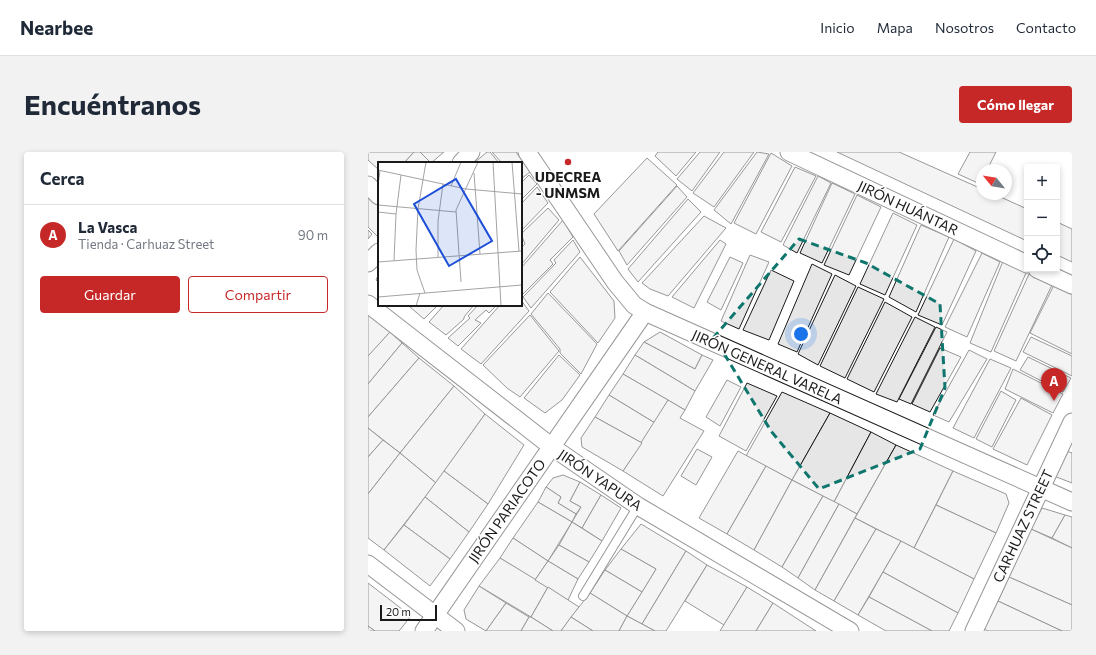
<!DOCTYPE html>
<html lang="es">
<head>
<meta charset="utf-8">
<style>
	:root { --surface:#fff; --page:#f2f2f3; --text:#1f2937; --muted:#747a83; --line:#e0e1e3; --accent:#c62828 }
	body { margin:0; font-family:Commissioner,sans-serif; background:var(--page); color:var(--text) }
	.controls { position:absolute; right:12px; top:12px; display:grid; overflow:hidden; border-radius:4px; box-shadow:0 2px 6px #0003 }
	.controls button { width:36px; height:36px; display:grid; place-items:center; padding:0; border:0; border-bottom:1px solid var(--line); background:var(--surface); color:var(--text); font:20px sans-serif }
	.compass { position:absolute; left:608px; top:12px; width:36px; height:36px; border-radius:50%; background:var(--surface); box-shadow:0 2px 6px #0003; rotate:300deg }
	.scale { position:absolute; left:12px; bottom:10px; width:57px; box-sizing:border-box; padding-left:4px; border:2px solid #1a1a1a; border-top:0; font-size:11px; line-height:14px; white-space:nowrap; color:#1a1a1a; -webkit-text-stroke:3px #fff; paint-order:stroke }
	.you { position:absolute; left:433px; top:182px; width:14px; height:14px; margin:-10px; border:3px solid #fff; border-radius:50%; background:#1a73e8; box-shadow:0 0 0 6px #1a73e833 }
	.badge { display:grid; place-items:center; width:26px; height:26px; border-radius:50%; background:var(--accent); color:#fff; font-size:13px; font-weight:700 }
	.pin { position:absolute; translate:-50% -33px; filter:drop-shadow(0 1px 2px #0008) }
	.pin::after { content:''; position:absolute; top:21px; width:14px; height:12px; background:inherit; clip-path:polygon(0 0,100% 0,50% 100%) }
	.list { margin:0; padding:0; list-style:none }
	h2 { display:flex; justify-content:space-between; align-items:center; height:52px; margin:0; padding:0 16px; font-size:17px }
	h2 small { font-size:13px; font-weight:400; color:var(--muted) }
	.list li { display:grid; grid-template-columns:26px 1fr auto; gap:12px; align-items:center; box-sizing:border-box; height:60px; padding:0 16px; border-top:1px solid var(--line) }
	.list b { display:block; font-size:15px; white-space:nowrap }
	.list p { margin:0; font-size:13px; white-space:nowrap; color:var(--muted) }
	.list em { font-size:13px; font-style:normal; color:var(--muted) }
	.actions { display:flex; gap:8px; padding:12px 16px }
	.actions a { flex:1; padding:9px 0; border:1px solid var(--accent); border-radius:4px; text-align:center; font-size:14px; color:var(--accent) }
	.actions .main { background:var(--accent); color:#fff }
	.icon { flex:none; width:22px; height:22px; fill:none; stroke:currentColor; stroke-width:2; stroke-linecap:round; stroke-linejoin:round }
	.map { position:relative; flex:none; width:704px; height:479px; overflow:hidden; border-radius:4px }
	header { display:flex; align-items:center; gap:24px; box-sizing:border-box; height:56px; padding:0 20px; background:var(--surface); border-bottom:1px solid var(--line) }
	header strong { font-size:19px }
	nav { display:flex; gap:22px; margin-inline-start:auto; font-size:14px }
	.intro { display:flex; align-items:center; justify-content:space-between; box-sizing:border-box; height:96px; padding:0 24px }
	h1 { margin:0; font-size:28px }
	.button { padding:10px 18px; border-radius:4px; background:var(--accent); color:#fff; font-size:14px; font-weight:700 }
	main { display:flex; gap:24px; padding:0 24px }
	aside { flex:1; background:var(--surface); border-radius:4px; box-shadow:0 2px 6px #0003 }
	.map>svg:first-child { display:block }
	.building { fill:#e6e6e6; stroke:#1a1a1a }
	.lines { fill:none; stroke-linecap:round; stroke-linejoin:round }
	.service-casing { stroke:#1a1a1a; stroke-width:10 }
	.minor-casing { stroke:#1a1a1a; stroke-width:19 }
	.service { stroke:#fff; stroke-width:8 }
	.minor { stroke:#fff; stroke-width:17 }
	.marked { fill:none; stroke:#0f766e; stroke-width:3; stroke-dasharray:8 5; stroke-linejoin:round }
	.poi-dot { fill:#c62828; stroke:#fff; stroke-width:1.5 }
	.labels { text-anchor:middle; stroke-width:3; stroke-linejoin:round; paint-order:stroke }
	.poi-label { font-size:14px; font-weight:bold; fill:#1a1a1a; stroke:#fff }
	.street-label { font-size:14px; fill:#1a1a1a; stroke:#fff }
	.inset-road { fill:none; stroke:#a3a3a3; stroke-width:1 }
	.view { fill:#1d4ed8; fill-opacity:0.15; stroke:#1d4ed8; stroke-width:2 }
	.inset-edge { fill:none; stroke:#1a1a1a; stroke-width:2 }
</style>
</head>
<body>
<header>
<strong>Nearbee</strong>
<nav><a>Inicio</a><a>Mapa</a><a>Nosotros</a><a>Contacto</a></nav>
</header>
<div class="intro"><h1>Encuéntranos</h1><a class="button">Cómo llegar</a></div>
<main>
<aside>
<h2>Cerca<small></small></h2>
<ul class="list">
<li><span class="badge">A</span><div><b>La Vasca</b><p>Tienda · Carhuaz Street</p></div><em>90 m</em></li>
</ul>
<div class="actions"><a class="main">Guardar</a><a>Compartir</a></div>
</aside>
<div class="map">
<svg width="704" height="479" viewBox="0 0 704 479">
	<rect width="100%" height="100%" fill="#fff"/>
	<g class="building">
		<polygon points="0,0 46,0 36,11 11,11 11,18 0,8"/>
		<polygon points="46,0 52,0 63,11 36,11"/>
		<polygon points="52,0 76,0 63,11"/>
		<polygon points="119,0 122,0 131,11 106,11"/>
		<polygon points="124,0 148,0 162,20 153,27 153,11 134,11"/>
		<polygon points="290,0 328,0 308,24 287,4"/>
		<polygon points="332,0 352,0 324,39 309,27"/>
		<polygon points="356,0 386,0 346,55 325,41"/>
		<polygon points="389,0 401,2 363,72 346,58"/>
		<polygon points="469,0 531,0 614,37 614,42 626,42 659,57 659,89"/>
		<polygon points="602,0 628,0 619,18 614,18 612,32 590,22"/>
		<polygon points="403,1 424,14 388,82 366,71"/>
		<polygon points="279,6 309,33 250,99 226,62"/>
		<polygon points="427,15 448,24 413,90 393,80"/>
		<polygon points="161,23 169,32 153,48 153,31"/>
		<polygon points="450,24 463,31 429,101 415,93"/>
		<polygon points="464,31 487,42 454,111 432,101"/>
		<polygon points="309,34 319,45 259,113 251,99"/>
		<polygon points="169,35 180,51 153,79 153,52"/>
		<polygon points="0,40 11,51 10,85 0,75"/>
		<polygon points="489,43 513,55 481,123 456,113"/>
		<polygon points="320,47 333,60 270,130 260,117"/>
		<polygon points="180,56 191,68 153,113 153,96 157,92 153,82"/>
		<polygon points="525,61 549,73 517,143 492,132"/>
		<polygon points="336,64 358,76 300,144 282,137 274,131"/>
		<polygon points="195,68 205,85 182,108 185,112 154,143 153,116"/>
		<polygon points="689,70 704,77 704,110 689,103"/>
		<polygon points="553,73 581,85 548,160 521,145"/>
		<polygon points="0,78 4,82 0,87"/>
		<polygon points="586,87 608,99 574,173 550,163"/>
		<polygon points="205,88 212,100 163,156 155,145 188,111 186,108"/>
		<polygon points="352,88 358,92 326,156 304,145"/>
		<polygon points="614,101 632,110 599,185 577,175"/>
		<polygon points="382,103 401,110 371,177 353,169"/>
		<polygon points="212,105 246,149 247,166 230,191 182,140"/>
		<polygon points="362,105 375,111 353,158 339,150"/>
		<polygon points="635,109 658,121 623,200 602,191"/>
		<polygon points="444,112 464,122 429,200 410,192"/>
		<polygon points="403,118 426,129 401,188 375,178"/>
		<polygon points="11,121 11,131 8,128"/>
		<polygon points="661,122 684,133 648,209 626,199"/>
		<polygon points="467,123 488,134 450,213 430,202"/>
		<polygon points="686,133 704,141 704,202 662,181"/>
		<polygon points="490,135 516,147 477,226 452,214"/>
		<polygon points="180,141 229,192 213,222 192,201 192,197 163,162"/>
		<polygon points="153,148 161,159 113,212 93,197 132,153 153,153"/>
		<polygon points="517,150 544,165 506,240 479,227"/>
		<polygon points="44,153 70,153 56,167 42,155"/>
		<polygon points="76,153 106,153 96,165 96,167 78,183 61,170"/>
		<polygon points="110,153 129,153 121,161 118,158 107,168 113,171 90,194 80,186 102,166 100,164"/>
		<polygon points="0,162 22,180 1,204 0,203"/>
		<polygon points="162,163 191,199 152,245 139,236 115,213"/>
		<polygon points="547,165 567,175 529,250 508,242"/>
		<polygon points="568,175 579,180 543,252 531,247"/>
		<polygon points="22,180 34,191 0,232 0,204"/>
		<polygon points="292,180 334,203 327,217 276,190"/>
		<polygon points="663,185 704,204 704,224 655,200"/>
		<polygon points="276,190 327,217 334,203 345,208 327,239 267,203"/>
		<polygon points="34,191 51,206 0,265 0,232"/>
		<polygon points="572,196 593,205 562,260 544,252"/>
		<polygon points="601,198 619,207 581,270 565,263"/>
		<polygon points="191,203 212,223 194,248 177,261 156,246"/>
		<polygon points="267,203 327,239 317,258 255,222"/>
		<polygon points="660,205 703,226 695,240 652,218"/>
		<polygon points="51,206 86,234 32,301 0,276 0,265"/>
		<polygon points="622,207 643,216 606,286 585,276"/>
		<polygon points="645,217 695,242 685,261 637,237"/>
		<polygon points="255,222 300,248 287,271 241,243"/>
		<polygon points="359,228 373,235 352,274 338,265"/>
		<polygon points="379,231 409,244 378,299 351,284"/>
		<polygon points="86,234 117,262 68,331 32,301"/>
		<polygon points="633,239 648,248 624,295 608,287"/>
		<polygon points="414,240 462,261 424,328 378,304"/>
		<polygon points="241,243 287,271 274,291 227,265"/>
		<polygon points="653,246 684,263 659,313 625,297"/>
		<polygon points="300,248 317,258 312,266 336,279 295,344 255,319"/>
		<polygon points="462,261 503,280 466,350 424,328"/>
		<polygon points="117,262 156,293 120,352 76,319"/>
		<polygon points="227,265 274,291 255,319 214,295 213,286"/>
		<polygon points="0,276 15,288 0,305"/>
		<polygon points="503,280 528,293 489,362 466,350"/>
		<polygon points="15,288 32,301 0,342 0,305"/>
		<polygon points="528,293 585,319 546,396 487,366"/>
		<polygon points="329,297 344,305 328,333 313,324"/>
		<polygon points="370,299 398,314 359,382 331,366"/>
		<polygon points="699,299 704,301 704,331 686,324"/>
		<polygon points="32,301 68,331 16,398 0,386 0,342"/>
		<polygon points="398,314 424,328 386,398 359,382"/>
		<polygon points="76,319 120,352 101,380 57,345"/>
		<polygon points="585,319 638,342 641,351 628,381 568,353"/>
		<polygon points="195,323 212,330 202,349 213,355 208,362 190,351 193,345 178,335 185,326"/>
		<polygon points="424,328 455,344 414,415 386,398"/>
		<polygon points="212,330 233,343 214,376 204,370 213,355 202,349"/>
		<polygon points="178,335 193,345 190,351 208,362 204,370 170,350"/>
		<polygon points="233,343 253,356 234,389 214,376"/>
		<polygon points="455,344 471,352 430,426 414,415"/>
		<polygon points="57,345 101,380 82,407 36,373"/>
		<polygon points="170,350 204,370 180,409 145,386"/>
		<polygon points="471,352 489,362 447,438 430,426"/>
		<polygon points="568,353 628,381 606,427 546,396"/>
		<polygon points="674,356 697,363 684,386 663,377"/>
		<polygon points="697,363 704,365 704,396 684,386"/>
		<polygon points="487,366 508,377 466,449 447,438"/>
		<polygon points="204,370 234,389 221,410 191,393"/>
		<polygon points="273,372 318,399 274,472 259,464 288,417 253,397"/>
		<polygon points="36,373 82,407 62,434 16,398"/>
		<polygon points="508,377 533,389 490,463 466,449"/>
		<polygon points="663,377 704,396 704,453 641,425"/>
		<polygon points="145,386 180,409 167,428 132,406"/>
		<polygon points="533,389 606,427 590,461 515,420"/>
		<polygon points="191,393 221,410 210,427 180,409"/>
		<polygon points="253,397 288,417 274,440 237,418"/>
		<polygon points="318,399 339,413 298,479 287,479 274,472"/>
		<polygon points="132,406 180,435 163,465 111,434"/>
		<polygon points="180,409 210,427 200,448 167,428"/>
		<polygon points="339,413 379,435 356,473 317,449"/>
		<polygon points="237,418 274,440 259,464 222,441"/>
		<polygon points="515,420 590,461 581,479 564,479 501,445"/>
		<polygon points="641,425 704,453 704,479 694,479 630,449"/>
		<polygon points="0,431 43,464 31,479 7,479 0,474"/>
		<polygon points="111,434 138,451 118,479 98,467 96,458"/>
		<polygon points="180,435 211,455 193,479 185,479 163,465"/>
		<polygon points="379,435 405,451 388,479 352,479"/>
		<polygon points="222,441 259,464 251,479 225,479 203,465"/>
		<polygon points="501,445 564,479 518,479 490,463"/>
		<polygon points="630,449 694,479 620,479 616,477"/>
		<polygon points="138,451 161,465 153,479 118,479"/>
		<polygon points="405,451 448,479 388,479"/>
		<polygon points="259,464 274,472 287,479 251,479"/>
		<polygon points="161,465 163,465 185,479 153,479"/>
		<polygon points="203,465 225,479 193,479"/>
		<polygon points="0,474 7,479 0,479"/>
	</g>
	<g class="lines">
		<g class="service-casing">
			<polyline id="service" points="215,444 270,354"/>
		</g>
		<g class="minor-casing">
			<g id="minor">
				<polyline points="159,0 247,130 266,153 277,160 704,350"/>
				<polyline points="421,0 659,112"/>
				<polyline points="93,11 103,0"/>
				<polyline points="0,33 11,44"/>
				<polyline points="0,111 11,100"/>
				<polyline points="669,117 704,133"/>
				<polyline points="0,152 184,295 270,354 482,479"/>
				<polyline points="0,412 88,479"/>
				<polyline points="56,479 277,160"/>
				<polyline points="606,479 704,270"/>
			</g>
		</g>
		<use href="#service" class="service"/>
		<use href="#minor" class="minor"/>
	</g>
	<path d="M0 0H704V479H0ZM431 87 498 111 572 152 577 236 552 297 451 337 403 279 346 185Z" fill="#fff" fill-opacity=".55" fill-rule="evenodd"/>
	<path class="marked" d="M431 87 498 111 572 152 577 236 552 297 451 337 403 279 346 185Z"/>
	<circle class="poi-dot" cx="200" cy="10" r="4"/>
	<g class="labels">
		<g class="poi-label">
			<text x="200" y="30">UDECREA<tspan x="200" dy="16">- UNMSM</tspan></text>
		</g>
		<g class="street-label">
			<text transform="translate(540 56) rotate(25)" y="5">JIRÓN HUÁNTAR</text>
			<text transform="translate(399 215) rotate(24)" y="5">JIRÓN GENERAL VARELA</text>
			<text transform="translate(232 328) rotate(34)" y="5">JIRÓN YAPURA</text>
			<text transform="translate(139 359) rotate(-55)" y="5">JIRÓN PARIACOTO</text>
			<text transform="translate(655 374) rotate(-65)" y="5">CARHUAZ STREET</text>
		</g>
	</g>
	<g transform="translate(10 10)">
		<rect width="144" height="144" fill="#fff"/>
		<path class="inset-road" d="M115 0 123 144M134 0 141 89M0 8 88 27 144 32M96 11 102 92M0 23 2 9M73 24 83 0M0 43 78 50M0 50 18 52M60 95V59L65 22M16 99 18 52 23 13M0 100 144 89M83 120 78 48 100 0M47 131 39 108 38 88 40 47 48 0M0 135 144 123M38 144 42 131"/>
		<path class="view" d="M78 17 114 79 71 104 36 42Z"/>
		<rect width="144" height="144" class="inset-edge"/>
	</g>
</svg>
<div class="controls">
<button>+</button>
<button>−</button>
<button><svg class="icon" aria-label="locate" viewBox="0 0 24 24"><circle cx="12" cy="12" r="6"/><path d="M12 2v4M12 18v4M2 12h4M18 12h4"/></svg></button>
</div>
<svg class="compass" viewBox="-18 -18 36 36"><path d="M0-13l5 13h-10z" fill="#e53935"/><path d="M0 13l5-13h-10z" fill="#747a83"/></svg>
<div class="scale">20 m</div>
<div class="you"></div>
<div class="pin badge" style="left:686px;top:249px">A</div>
</div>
</main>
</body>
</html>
